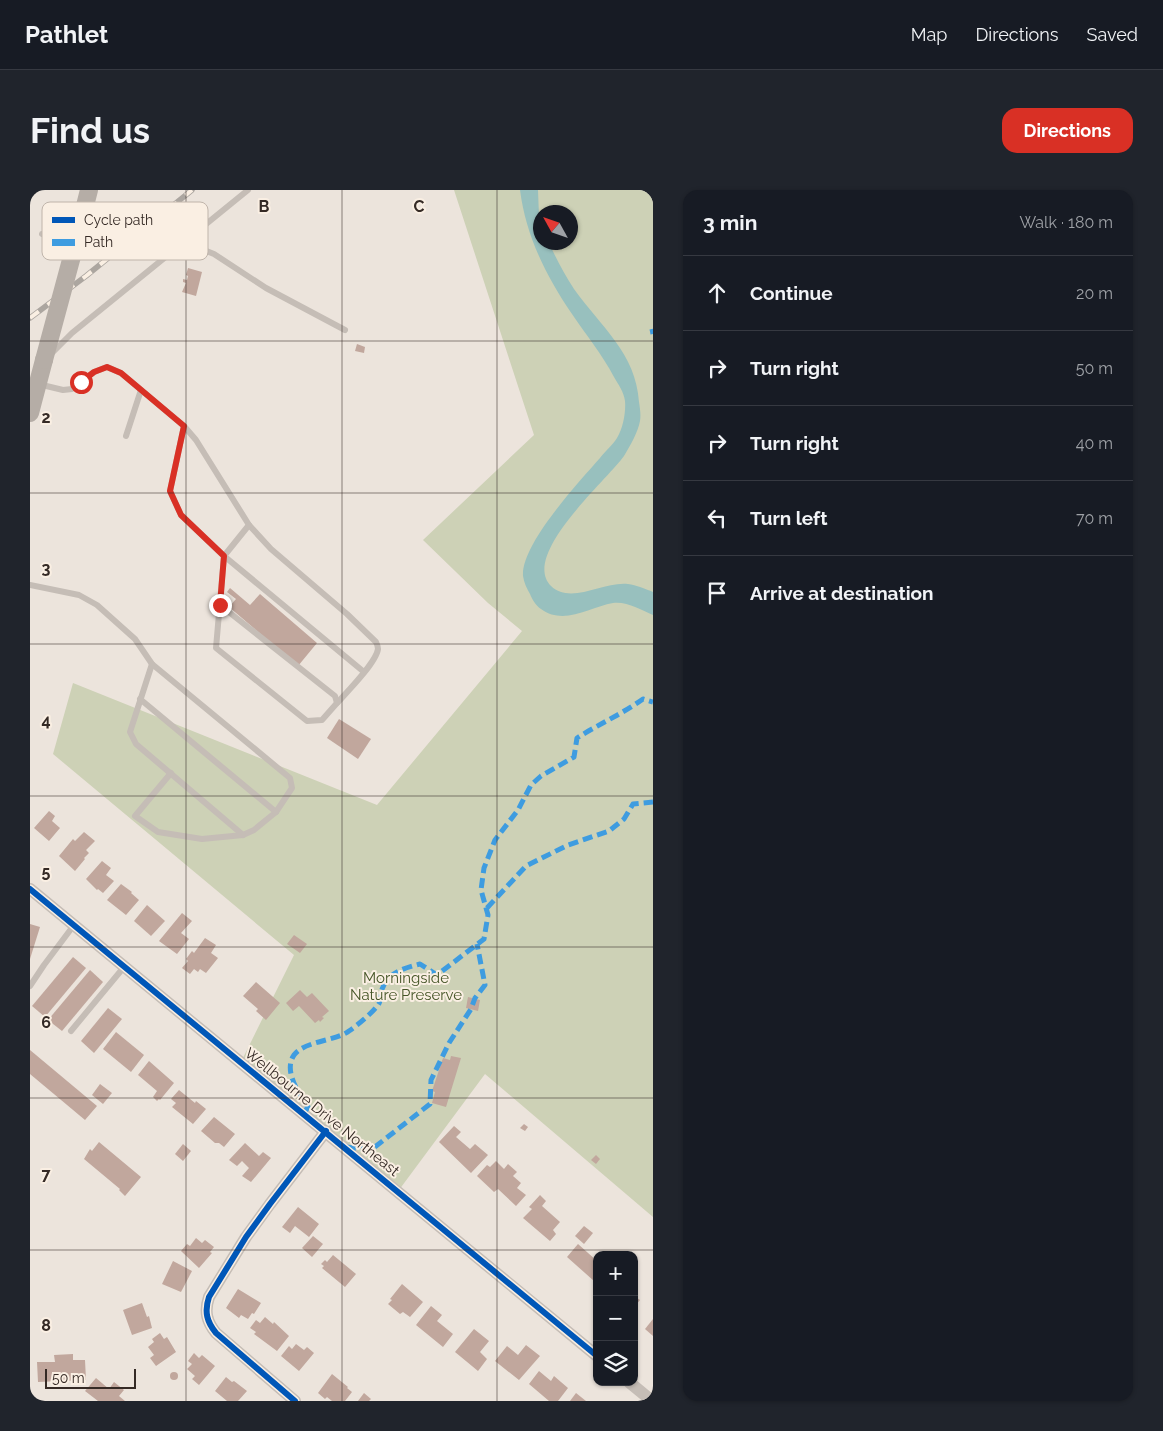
<!DOCTYPE html>
<html lang="en">
<head>
<meta charset="utf-8">
<style>
	:root { --surface:#171b24; --page:#20242c; --text:#f1f3f6; --muted:#9ea1a6; --line:#363941; --accent:#d93025 }
	body { margin:0; font-family:Raleway,sans-serif; background:var(--page); color:var(--text) }
	.controls { position:absolute; right:15px; bottom:15px; display:grid; overflow:hidden; border-radius:10px; box-shadow:0 1px 4px #0004 }
	.controls button { width:45px; height:45px; display:grid; place-items:center; padding:0; border:0; border-bottom:1px solid var(--line); background:var(--surface); color:var(--text); font:25px sans-serif }
	.compass { position:absolute; left:503px; top:15px; width:45px; height:45px; border-radius:50%; background:var(--surface); box-shadow:0 1px 4px #0004; rotate:310deg }
	.scale { position:absolute; left:15px; bottom:12px; width:91px; box-sizing:border-box; padding-left:5px; border:2px solid #352a25; border-top:0; font-size:14px; line-height:18px; white-space:nowrap; color:#352a25; -webkit-text-stroke:4px #faefe3; paint-order:stroke }
	.stop { position:absolute; width:15px; height:15px; margin:-11px; border:4px solid #d93025; border-radius:50%; background:#fff }
	.stop.end { background:#d93025; border-color:#fff; box-shadow:0 1px 5px #0008 }
	.list { margin:0; padding:0; list-style:none }
	h2 { display:flex; justify-content:space-between; align-items:center; height:65px; margin:0; padding:0 20px; font-size:21px }
	h2 small { font-size:16px; font-weight:400; color:var(--muted) }
	.list li { display:grid; grid-template-columns:32px 1fr auto; gap:15px; align-items:center; box-sizing:border-box; height:75px; padding:0 20px; border-top:1px solid var(--line) }
	.list b { display:block; font-size:19px; white-space:nowrap }
	.list em { font-size:16px; font-style:normal; color:var(--muted) }
	.icon { flex:none; width:28px; height:28px; fill:none; stroke:currentColor; stroke-width:2; stroke-linecap:round; stroke-linejoin:round }
	.map { position:relative; flex:none; width:623px; height:1211px; overflow:hidden; border-radius:15px }
	header { display:flex; align-items:center; gap:30px; box-sizing:border-box; height:70px; padding:0 25px; background:var(--surface); border-bottom:1px solid var(--line) }
	header strong { font-size:24px }
	nav { display:flex; gap:28px; margin-inline-start:auto; font-size:18px }
	.intro { display:flex; align-items:center; justify-content:space-between; box-sizing:border-box; height:120px; padding:0 30px }
	h1 { margin:0; font-size:35px }
	.button { padding:12px 22px; border-radius:15px; background:var(--accent); color:#fff; font-size:18px; font-weight:700 }
	main { display:flex; gap:30px; padding:0 30px }
	aside { flex:1; background:var(--surface); border-radius:15px; box-shadow:0 1px 4px #0004 }
	.map>svg:first-child { display:block }
	.green { fill:#cdd1b6; fill-rule:evenodd }
	.water { fill:#98c0be }
	.building { fill:#c1a79d }
	.lines { fill:none; stroke-linecap:round; stroke-linejoin:round }
	.lane { stroke:#c5bdb6; stroke-width:6 }
	.street { stroke:#c5bdb6; stroke-width:12 }
	.secondary { stroke:#b5ada6; stroke-width:18 }
	.rail-casing { stroke:#aca6a0; stroke-width:5.5 }
	.rail { stroke:#faefe3; stroke-width:4; stroke-dasharray:11; stroke-linecap:butt }
	.secondary-bridge { stroke:#b5ada6; stroke-width:18 }
	.quiet { stroke:#3e9ce0; stroke-width:5; stroke-dasharray:10 5; stroke-linecap:butt }
	.cycleway-casing { stroke:#faefe3; stroke-width:9 }
	.cycleway { stroke:#0057b8; stroke-width:6 }
	.route { stroke:#d93025; stroke-width:6 }
	.grid { fill:none; stroke:#352a25; stroke-width:1; stroke-opacity:0.55 }
	.labels { text-anchor:middle; stroke-width:4; stroke-linejoin:round; paint-order:stroke }
	.park-label { font-size:15px; fill:#455527; stroke:#faefe3 }
	.street-label { font-size:15px; fill:#352a25; stroke:#faefe3 }
	.key { fill:#faefe3; stroke:#bfb4aa; stroke-width:1 }
	.key-label { font-size:14px; fill:#352a25 }
	.grid-label { font-size:16px; text-anchor:middle; font-weight:bold; fill:#352a25; stroke:#faefe3; stroke-width:4; stroke-linejoin:round; paint-order:stroke }
</style>
</head>
<body>
<header>
<strong>Pathlet</strong>
<nav><a>Map</a><a>Directions</a><a>Saved</a></nav>
</header>
<div class="intro"><h1>Find us</h1><a class="button">Directions</a></div>
<main>
<div class="map">
<svg width="623" height="1211" viewBox="0 0 623 1211">
	<rect width="100%" height="100%" fill="#ece4dc"/>
	<path class="green" d="M424 0H623V1027L455 884 369 1000 212 870 264 765 23 564 43 493 347 615 492 441 458 413 393 350 504 245ZM510 22H540V52H510Z"/>
	<path class="water" d="M490 0H508L510 52 519 53C526 68 534 84 544 99 571 137 606 163 609 212 610 218 611 225 610 231 608 242 600 256 594 266 577 290 490 365 521 396 541 415 574 391 598 394 606 395 616 399 623 402V425C612 420 596 411 583 413 560 417 534 436 511 419 506 416 502 409 500 404 497 399 494 393 493 386 491 354 549 292 570 268 575 261 583 255 587 248 593 238 596 222 595 211 594 202 588 194 584 187 572 164 556 145 542 124 516 86 496 46 490 0Z"/>
	<g class="building">
		<polygon points="158,78 172,82 166,106 152,102 156,93 153,92 153,89 157,90 158,86 156,85"/>
		<polygon points="327,154 335,157 334,163 325,161"/>
		<polygon points="200,398 220,415 230,404 287,453 268,476 199,417 206,409 197,402"/>
		<polygon points="309,529 341,549 328,569 297,548"/>
		<polygon points="19,621 25,626 22,631 30,638 19,651 4,638"/>
		<polygon points="54,642 65,651 56,660 59,663 54,668 55,669 45,681 29,666 43,649 45,651"/>
		<polygon points="72,671 81,678 76,685 84,691 73,703 68,699 67,700 56,689"/>
		<polygon points="91,694 102,702 101,703 109,710 96,725 77,710"/>
		<polygon points="117,715 135,731 121,746 104,731"/>
		<polygon points="152,723 162,731 151,743 159,749 147,764 129,751"/>
		<polygon points="0,734 10,737 0,769"/>
		<polygon points="264,745 277,754 270,763 257,754"/>
		<polygon points="175,748 186,755 181,763 188,768 176,783 170,779 168,782 164,779 160,784 152,778 158,771 156,769 162,761 164,763"/>
		<polygon points="43,767 56,778 15,827 2,816"/>
		<polygon points="60,780 73,792 32,841 18,830"/>
		<polygon points="226,792 250,813 236,830 226,821 228,819 213,806"/>
		<polygon points="270,800 277,807 282,803 299,821 292,827 294,828 290,832 289,830 285,833 269,816 263,821 256,813"/>
		<polygon points="438,807 450,810 448,821 436,818"/>
		<polygon points="78,818 92,829 64,863 51,851"/>
		<polygon points="86,842 114,865 101,882 73,859"/>
		<polygon points="0,860 67,916 55,930 0,884"/>
		<polygon points="421,866 431,868 416,917 402,913 405,902 402,901 413,868 420,870"/>
		<polygon points="119,871 144,893 130,910 129,909 127,911 123,907 127,901 108,885"/>
		<polygon points="70,894 82,903 73,914 62,905"/>
		<polygon points="149,900 165,913 166,911 176,919 163,934 142,917 146,913 141,909"/>
		<polygon points="184,927 205,944 194,957 189,953 185,953 171,941"/>
		<polygon points="494,934 498,937 495,941 490,938"/>
		<polygon points="424,936 431,942 426,947 440,959 445,954 458,965 441,983 409,952"/>
		<polygon points="69,952 111,987 95,1006 89,1000 90,999 54,969 60,959 62,961"/>
		<polygon points="215,953 229,966 233,962 241,968 221,992 212,986 219,978 212,971 207,976 199,970"/>
		<polygon points="153,954 161,961 153,971 145,964"/>
		<polygon points="566,965 570,969 566,974 561,970"/>
		<polygon points="466,971 474,979 478,974 487,982 483,986 491,993 487,998 496,1005 486,1016 468,999 464,1002 447,986 457,975 460,977"/>
		<polygon points="510,1005 516,1011 512,1016 530,1032 523,1040 526,1044 520,1051 493,1028 502,1019 499,1017"/>
		<polygon points="268,1017 289,1034 279,1047 265,1036 260,1043 252,1037"/>
		<polygon points="554,1036 563,1043 554,1054 545,1046"/>
		<polygon points="283,1046 293,1054 282,1067 272,1058"/>
		<polygon points="166,1048 172,1053 175,1050 184,1057 180,1062 182,1063 169,1078 151,1061 157,1054 160,1056"/>
		<polygon points="548,1054 567,1071 567,1088 564,1091 537,1067"/>
		<polygon points="303,1065 326,1084 315,1097 292,1078 294,1076 291,1074 295,1070 297,1072"/>
		<polygon points="143,1071 162,1081 151,1102 132,1094"/>
		<polygon points="372,1094 393,1112 380,1127 373,1122 370,1124 358,1114 362,1110 360,1109"/>
		<polygon points="208,1099 231,1113 224,1124 222,1123 218,1129 211,1125 209,1128 196,1118"/>
		<polygon points="604,1106 610,1110 604,1117"/>
		<polygon points="112,1113 117,1127 119,1126 122,1138 102,1145 93,1120"/>
		<polygon points="401,1116 412,1125 407,1131 423,1144 413,1157 386,1135"/>
		<polygon points="235,1127 243,1134 244,1132 259,1146 247,1161 224,1144 226,1142 220,1138 226,1130 230,1133"/>
		<polygon points="623,1129 623,1146 615,1139"/>
		<polygon points="444,1139 459,1151 450,1162 457,1169 448,1181 425,1162"/>
		<polygon points="130,1143 134,1149 137,1147 146,1162 126,1176 120,1168 124,1165 118,1157 124,1152 122,1149"/>
		<polygon points="266,1154 274,1160 277,1157 284,1163 269,1181 251,1166 259,1156 262,1159"/>
		<polygon points="496,1155 510,1166 489,1190 465,1171 477,1156 488,1165"/>
		<polygon points="164,1163 169,1168 172,1165 185,1176 169,1195 162,1189 165,1186 157,1179 162,1174 158,1171"/>
		<polygon points="43,1164 43,1170 55,1170 56,1190 8,1192 7,1172 25,1172 24,1165"/>
		<polygon points="509,1181 521,1191 524,1186 538,1198 528,1211 519,1211 499,1194"/>
		<circle cx="144" cy="1186" r="4"/>
		<polygon points="302,1184 318,1197 317,1198 322,1202 315,1211 302,1211 297,1207 295,1209 288,1203"/>
		<polygon points="196,1187 202,1192 204,1191 217,1201 208,1211 197,1211 185,1201"/>
		<polygon points="66,1188 79,1199 84,1192 94,1200 89,1206 95,1211 68,1211 55,1201"/>
		<polygon points="334,1203 341,1209 339,1211 328,1211"/>
		<polygon points="546,1203 556,1211 540,1211"/>
	</g>
	<g class="lines">
		<g class="lane">
			<polyline points="12,44 44,51"/>
			<polyline points="154,52 184,64 236,98 315,140"/>
			<polyline points="21,164 42,143 218,0"/>
			<path d="M8 194 33 200 42 199 64 182 77 177 91 183 154 236 166 250 219 335 241 359 317 424 346 452C347 454 348 457 348 459 346 473 317 502 307 513"/>
			<polyline points="154,236 140,301 151,325 194,366 334,482"/>
			<polyline points="96,246 111,200"/>
			<polyline points="0,395 49,405 67,415 105,449 122,474 260,588 262,598 246,622 224,640 213,645 172,649 128,642 105,626 141,583"/>
			<polyline points="190,415 305,506 307,513 292,530 277,531 186,458 194,366 219,335"/>
			<polyline points="122,474 100,542 106,554 213,645"/>
			<polyline points="110,509 246,622"/>
			<polyline points="0,796 14,775 44,735"/>
			<polyline points="41,841 94,777"/>
		</g>
		<g class="street">
			<polyline points="0,699 567,1166"/>
			<polyline points="599,1192 622,1211"/>
			<path d="M265 1211 186 1143C177 1132 174 1122 179 1107L216 1047 240 1014 296 941"/>
		</g>
		<g class="secondary">
			<polyline points="45,55 59,0"/>
			<polyline points="0,223 14,170"/>
		</g>
		<g class="rail-casing">
			<polyline id="rail" points="0,128 56,86 162,0"/>
		</g>
		<use href="#rail" class="rail"/>
		<polyline class="secondary-bridge" points="14,170 45,55"/>
		<g class="quiet">
			<polyline points="622,139 623,144"/>
			<polyline points="457,718 496,676 538,655 579,641 594,629 603,614 623,612"/>
			<path d="M274 923 278 917C269 904 253 881 264 865 274 851 306 851 319 841 329 834 341 824 348 815 352 810 350 802 353 797 359 782 375 778 390 774L407 785 454 749 458 725 451 700 454 678 465 650 488 620 501 595 511 586 544 567 547 548C569 534 592 524 613 509L623 512"/>
			<polyline points="316,957 341,960 400,914 401,890 419,853 441,819 445,808 455,795 447,754"/>
		</g>
		<g class="cycleway-casing">
			<g id="cycleway">
				<polyline points="0,699 567,1166"/>
				<path d="M265 1211 186 1143C177 1132 174 1122 179 1107L216 1047 240 1014 296 941"/>
			</g>
		</g>
		<use href="#cycleway" class="cycleway"/>
	</g>
	<g class="lines">
		<polyline class="route" points="51,192 64,182 77,177 91,183 154,236 140,301 151,325 194,366 190,415"/>
	</g>
	<path class="grid" d="M156 0V1211M312 0V1211M467 0V1211M0 151H623M0 303H623M0 454H623M0 606H623M0 757H623M0 908H623M0 1060H623"/>
	<g class="labels">
		<g class="park-label">
			<text x="376" y="793">Morningside<tspan x="376" dy="17">Nature Preserve</tspan></text>
		</g>
		<g class="street-label">
			<text transform="translate(292 922) rotate(39)" y="5">Wellbourne Drive Northeast</text>
		</g>
	</g>
	<rect x="12" y="12" width="166" height="58" rx="8" class="key"/>
	<rect x="22" y="27" width="23" height="6" fill="#0057b8"/>
	<rect x="22" y="49" width="23" height="7" fill="#3e9ce0"/>
	<g class="key-label">
		<text x="54" y="35">Cycle path</text>
		<text x="54" y="57">Path</text>
	</g>
	<g class="grid-label">
		<text x="234" y="22">B</text>
		<text x="389" y="22">C</text>
		<text x="16" y="233">2</text>
		<text x="16" y="384">3</text>
		<text x="16" y="536">4</text>
		<text x="16" y="687">5</text>
		<text x="16" y="838">6</text>
		<text x="16" y="990">7</text>
		<text x="16" y="1141">8</text>
	</g>
</svg>
<div class="controls">
<button>+</button>
<button>−</button>
<button><svg class="icon" aria-label="layers" viewBox="0 0 24 24"><path d="M12 4l9 5-9 5-9-5zM3 14l9 5 9-5"/></svg></button>
</div>
<svg class="compass" viewBox="-18 -18 36 36"><path d="M0-13l5 13h-10z" fill="#e53935"/><path d="M0 13l5-13h-10z" fill="#9ea1a6"/></svg>
<div class="scale">50 m</div>
<div class="stop" style="left:51px;top:192px"></div>
<div class="stop end" style="left:190px;top:415px"></div>
</div>
<aside>
<h2>3 min<small>Walk · 180 m</small></h2>
<ul class="list">
<li><svg class="icon" aria-label="ahead" viewBox="0 0 24 24"><path d="M12 20V5M6 11l6-6 6 6"/></svg><div><b>Continue</b></div><em>20 m</em></li>
<li><svg class="icon" aria-label="right" viewBox="0 0 24 24"><path d="M7 20v-9h11M14 6l5 5-5 5"/></svg><div><b>Turn right</b></div><em>50 m</em></li>
<li><svg class="icon" aria-label="right" viewBox="0 0 24 24"><path d="M7 20v-9h11M14 6l5 5-5 5"/></svg><div><b>Turn right</b></div><em>40 m</em></li>
<li><svg class="icon" aria-label="left" viewBox="0 0 24 24"><path d="M17 20v-9H6M10 6l-5 5 5 5"/></svg><div><b>Turn left</b></div><em>70 m</em></li>
<li><svg class="icon" aria-label="arrive" viewBox="0 0 24 24"><path d="M6 21V4h12l-3 4 3 4H6"/></svg><div><b>Arrive at destination</b></div></li>
</ul>
</aside>
</main>
</body>
</html>
